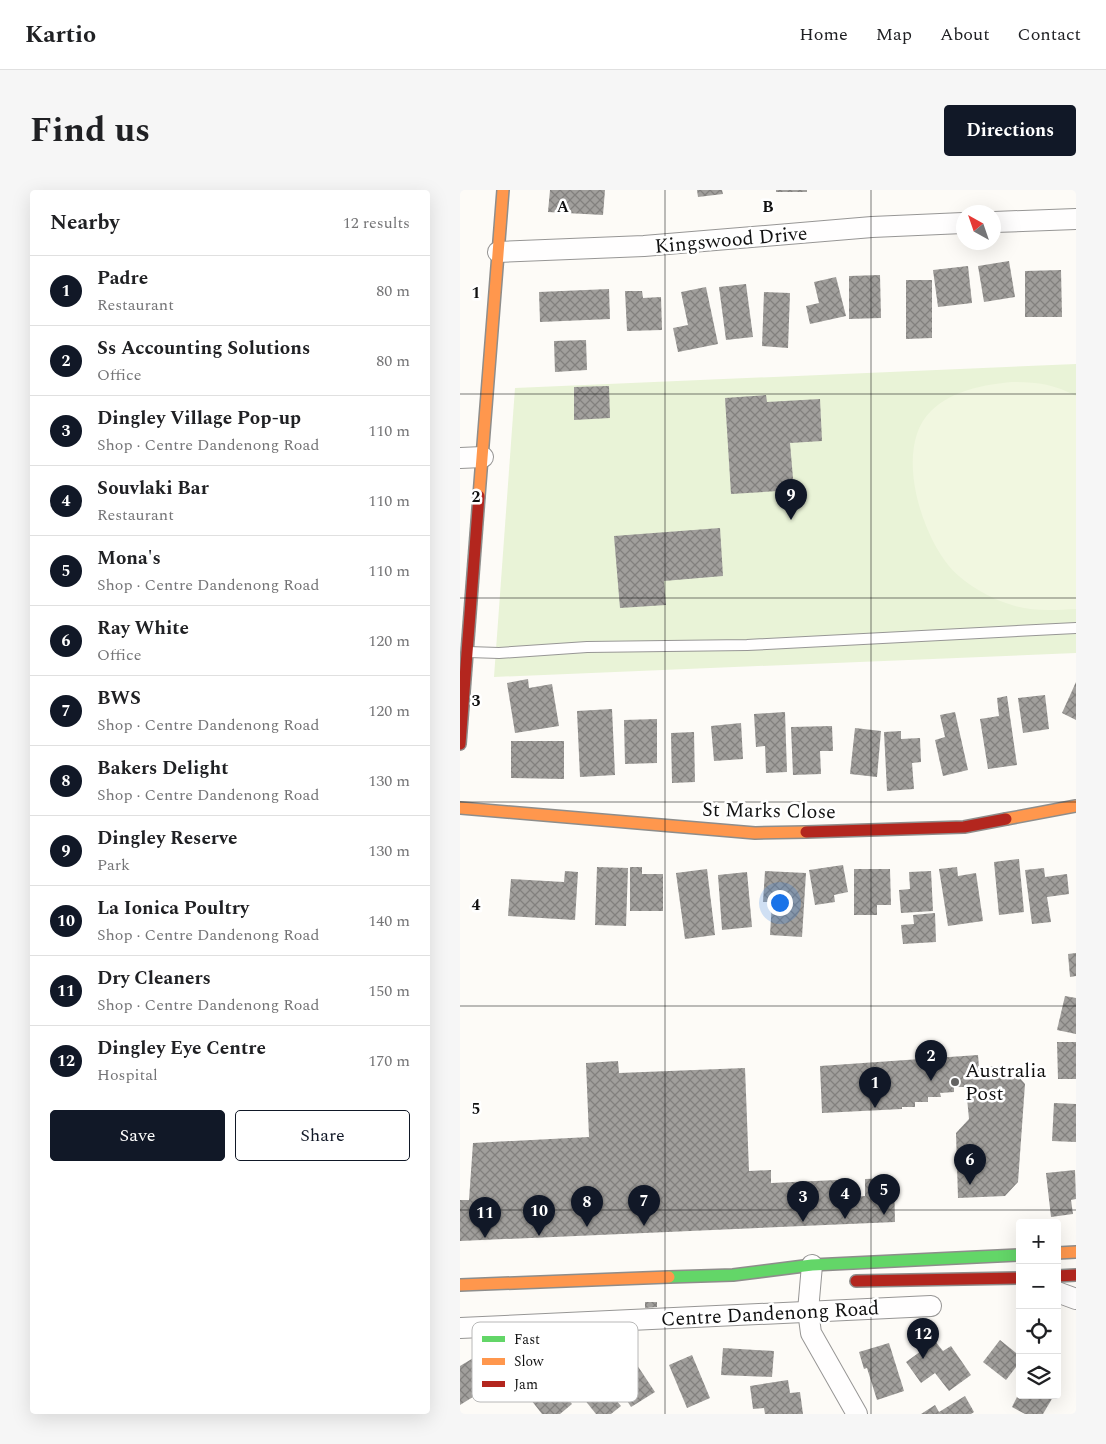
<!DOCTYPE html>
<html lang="en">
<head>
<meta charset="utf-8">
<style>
	:root { --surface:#fff; --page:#f6f6f6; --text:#202124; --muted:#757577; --line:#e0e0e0; --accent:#111827 }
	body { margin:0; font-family:Spectral,serif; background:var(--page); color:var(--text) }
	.controls { position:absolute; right:15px; bottom:15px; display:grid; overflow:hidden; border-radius:5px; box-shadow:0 5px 20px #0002 }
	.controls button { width:45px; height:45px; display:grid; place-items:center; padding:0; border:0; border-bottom:1px solid var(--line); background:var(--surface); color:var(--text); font:25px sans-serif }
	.compass { position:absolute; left:496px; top:15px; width:45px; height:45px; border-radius:50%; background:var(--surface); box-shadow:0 5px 20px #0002; rotate:320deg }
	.you { position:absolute; left:319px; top:712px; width:18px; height:18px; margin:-12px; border:4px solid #fff; border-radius:50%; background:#1a73e8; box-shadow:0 0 0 8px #1a73e833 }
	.badge { display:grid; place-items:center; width:32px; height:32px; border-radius:50%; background:var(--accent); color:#fff; font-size:16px; font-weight:700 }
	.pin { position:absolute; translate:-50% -41px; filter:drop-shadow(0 1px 2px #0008) }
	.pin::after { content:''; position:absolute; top:26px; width:18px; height:15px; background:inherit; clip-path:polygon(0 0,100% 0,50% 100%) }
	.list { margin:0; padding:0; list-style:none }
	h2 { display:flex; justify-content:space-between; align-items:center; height:65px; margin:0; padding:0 20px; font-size:21px }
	h2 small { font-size:16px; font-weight:400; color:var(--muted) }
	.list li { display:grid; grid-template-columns:32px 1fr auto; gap:15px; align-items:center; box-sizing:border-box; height:70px; padding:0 20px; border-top:1px solid var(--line) }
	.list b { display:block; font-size:19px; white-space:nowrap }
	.list p { margin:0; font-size:16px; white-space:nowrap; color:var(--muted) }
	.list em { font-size:16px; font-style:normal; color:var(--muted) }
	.actions { display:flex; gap:10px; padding:15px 20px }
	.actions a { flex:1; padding:11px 0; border:1px solid var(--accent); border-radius:5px; text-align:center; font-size:18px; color:var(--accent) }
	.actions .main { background:var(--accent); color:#fff }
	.icon { flex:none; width:28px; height:28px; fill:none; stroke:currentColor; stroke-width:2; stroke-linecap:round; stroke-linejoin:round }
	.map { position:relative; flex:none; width:616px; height:1224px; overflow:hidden; border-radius:5px }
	header { display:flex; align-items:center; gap:30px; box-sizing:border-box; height:70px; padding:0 25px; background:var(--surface); border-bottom:1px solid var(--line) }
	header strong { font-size:24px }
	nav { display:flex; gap:28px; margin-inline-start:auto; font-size:18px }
	.intro { display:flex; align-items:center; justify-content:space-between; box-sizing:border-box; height:120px; padding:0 30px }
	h1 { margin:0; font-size:35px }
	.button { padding:12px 22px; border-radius:5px; background:var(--accent); color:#fff; font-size:18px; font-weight:700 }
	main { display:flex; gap:30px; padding:0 30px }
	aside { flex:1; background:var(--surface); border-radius:5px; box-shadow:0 5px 20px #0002 }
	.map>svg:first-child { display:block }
	.park { fill:#e9f3d7 }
	.pitch { fill:#f1f7e0 }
	.building { fill:url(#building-cross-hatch) }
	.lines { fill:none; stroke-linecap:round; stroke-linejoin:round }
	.lane-casing { stroke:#979695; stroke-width:12 }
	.street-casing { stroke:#979695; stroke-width:22 }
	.fast-casing { stroke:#8e8d8b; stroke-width:14 }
	.slow-casing { stroke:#8e8d8b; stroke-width:14 }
	.jam-casing { stroke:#8e8d8b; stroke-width:14 }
	.lane { stroke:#fffefe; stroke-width:10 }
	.street { stroke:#fffefe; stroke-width:20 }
	.fast { stroke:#63d668; stroke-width:11 }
	.slow { stroke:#ff974d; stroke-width:11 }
	.jam { stroke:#b3261e; stroke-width:11 }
	.grid { fill:none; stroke:#111; stroke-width:1; stroke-opacity:0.55 }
	.poi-dot { fill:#646362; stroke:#fff; stroke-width:2 }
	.labels { text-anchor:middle; stroke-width:5; stroke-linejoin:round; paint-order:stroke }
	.street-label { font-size:20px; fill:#111; stroke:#fff }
	.poi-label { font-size:20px; fill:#111; stroke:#fff; text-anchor:start }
	.key { fill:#fff; stroke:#b8b8b8; stroke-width:1 }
	.key-label { font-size:14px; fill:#111 }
	.grid-label { font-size:16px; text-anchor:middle; font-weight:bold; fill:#111; stroke:#fff; stroke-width:5; stroke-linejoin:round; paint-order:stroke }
</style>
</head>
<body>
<header>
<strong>Kartio</strong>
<nav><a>Home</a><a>Map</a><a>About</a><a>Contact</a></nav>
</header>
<div class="intro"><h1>Find us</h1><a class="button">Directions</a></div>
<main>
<aside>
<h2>Nearby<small>12 results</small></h2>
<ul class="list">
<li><span class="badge">1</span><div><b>Padre</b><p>Restaurant</p></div><em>80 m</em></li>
<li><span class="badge">2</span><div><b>Ss Accounting Solutions</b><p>Office</p></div><em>80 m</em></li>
<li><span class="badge">3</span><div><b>Dingley Village Pop-up</b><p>Shop · Centre Dandenong Road</p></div><em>110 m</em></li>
<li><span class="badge">4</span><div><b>Souvlaki Bar</b><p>Restaurant</p></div><em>110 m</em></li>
<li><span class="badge">5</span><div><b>Mona's</b><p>Shop · Centre Dandenong Road</p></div><em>110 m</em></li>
<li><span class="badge">6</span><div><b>Ray White</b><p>Office</p></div><em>120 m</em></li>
<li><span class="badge">7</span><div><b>BWS</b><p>Shop · Centre Dandenong Road</p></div><em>120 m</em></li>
<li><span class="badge">8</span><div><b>Bakers Delight</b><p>Shop · Centre Dandenong Road</p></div><em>130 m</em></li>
<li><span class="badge">9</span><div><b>Dingley Reserve</b><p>Park</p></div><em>130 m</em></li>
<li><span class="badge">10</span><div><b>La Ionica Poultry</b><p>Shop · Centre Dandenong Road</p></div><em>140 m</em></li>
<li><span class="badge">11</span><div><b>Dry Cleaners</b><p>Shop · Centre Dandenong Road</p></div><em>150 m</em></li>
<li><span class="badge">12</span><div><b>Dingley Eye Centre</b><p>Hospital</p></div><em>170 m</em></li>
</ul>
<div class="actions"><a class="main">Save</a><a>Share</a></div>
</aside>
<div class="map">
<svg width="616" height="1224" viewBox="0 0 616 1224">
	<defs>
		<pattern id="building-cross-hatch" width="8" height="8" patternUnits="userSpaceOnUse" patternTransform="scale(1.25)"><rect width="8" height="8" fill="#a19f9c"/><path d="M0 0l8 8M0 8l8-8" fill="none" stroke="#82807e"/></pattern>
	</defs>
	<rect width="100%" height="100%" fill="#fdfbf7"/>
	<polygon class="park" points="616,174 616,463 34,487 55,198"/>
	<path class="pitch" d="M552 192C576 192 594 194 616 206V419C593 420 571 422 549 414 529 408 502 392 489 376 460 341 434 257 471 221 493 200 523 195 552 192Z"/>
	<g class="building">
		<polygon points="90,0 145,0 143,25 88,22"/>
		<polygon points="237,0 262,0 263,4 238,7"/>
		<rect x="316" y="0" width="31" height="2"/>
		<polygon points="549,71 555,107 524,112 518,76"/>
		<polygon points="508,76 512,113 478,117 473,80"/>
		<polygon points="601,80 602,127 565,127 565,81"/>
		<polygon points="420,85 421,128 389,129 389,86"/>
		<polygon points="376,87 386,126 350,134 346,116 359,113 354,92"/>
		<polygon points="446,90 472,90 472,148 446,149"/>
		<polygon points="286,94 293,147 266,150 259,97"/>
		<polygon points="246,97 258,154 218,162 213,138 228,135 221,102"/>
		<polygon points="149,99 150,129 80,132 79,102"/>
		<polygon points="165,101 182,101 183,108 201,107 202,140 167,141"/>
		<polygon points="304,102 330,103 328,158 302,156"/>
		<polygon points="126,150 127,180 95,182 94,151"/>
		<polygon points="149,196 150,228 114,230 114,197"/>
		<polygon points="306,205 307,212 360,209 362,251 330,253 334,300 271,304 265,208"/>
		<polygon points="260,338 263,386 204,391 206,415 160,418 154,346"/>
		<polygon points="68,489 69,498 92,494 99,536 55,543 47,493"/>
		<polygon points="616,492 616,530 602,523"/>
		<polygon points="585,505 589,539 563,543 558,508"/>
		<polygon points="547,506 557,575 528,579 520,529 539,526 537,508"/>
		<polygon points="152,519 155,585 120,587 117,521"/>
		<polygon points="325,522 327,582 306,583 305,556 296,557 294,524"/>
		<polygon points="495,522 508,580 483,586 475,550 485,547 480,525"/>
		<polygon points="197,529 197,573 165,574 164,530"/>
		<polygon points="281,533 283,569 254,571 251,536"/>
		<polygon points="372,536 373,561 360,561 361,584 333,585 331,537"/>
		<polygon points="395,538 421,541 417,587 390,584"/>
		<polygon points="441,541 441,549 460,548 461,572 452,573 454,599 427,601 424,542"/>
		<polygon points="234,542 235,592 212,593 211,543"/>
		<polygon points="51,551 104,551 104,589 51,588"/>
		<polygon points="559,669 564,722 539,725 534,672"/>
		<polygon points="383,675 388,702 374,705 375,712 355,715 349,680"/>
		<polygon points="137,677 168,678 166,736 135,735"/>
		<polygon points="170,677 182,677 182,684 203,684 203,721 170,721"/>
		<polygon points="497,677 498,686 516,683 523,731 488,736 479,679"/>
		<polygon points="584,678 585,687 607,684 609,704 587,707 591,732 572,734 565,680"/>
		<polygon points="247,679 255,745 225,749 216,683"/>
		<polygon points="394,679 430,679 431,715 417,715 417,725 394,725"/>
		<polygon points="105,681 118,682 115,730 48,726 51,689 104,692"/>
		<polygon points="305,681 346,683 342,747 310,745 312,712 303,712"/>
		<polygon points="471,681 473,721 441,723 439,700 450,699 449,682"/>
		<polygon points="287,682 292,737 262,740 258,685"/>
		<polygon points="475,723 476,752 443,754 441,735 454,734 453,725"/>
		<polygon points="616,763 616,786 610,787 608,764"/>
		<polygon points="605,806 616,808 616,844 597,840"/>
		<polygon points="597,852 616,852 616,889 598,889"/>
		<polygon points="518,865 519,877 545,876 545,888 559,887 565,894 558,992 545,1006 498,1008 496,943 509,929 506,897 494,897 494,902 480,903 481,907 468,907 468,912 455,912 455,917 442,917 442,919 362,923 360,876"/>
		<polygon points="158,871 159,883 285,878 289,981 311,980 311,993 377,990 378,1008 405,1006 405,989 434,988 435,1032 0,1051 0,1010 9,1010 13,953 129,947 126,873"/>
		<polygon points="594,913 616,914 616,952 592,951"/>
		<polygon points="615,980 616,1009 611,1010 613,1024 591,1027 586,983"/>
		<polygon points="185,1112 197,1112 197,1117 185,1118"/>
		<polygon points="540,1150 560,1166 560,1172 546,1190 523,1172"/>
		<polygon points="475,1151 483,1161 491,1156 511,1185 489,1201 475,1183 461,1193 446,1172"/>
		<polygon points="429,1153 444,1201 417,1210 407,1178 404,1179 399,1162"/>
		<polygon points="263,1158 314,1161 312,1187 261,1185"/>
		<polygon points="20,1164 37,1192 0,1215 0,1176"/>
		<polygon points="232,1165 250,1208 227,1218 209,1175"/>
		<polygon points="173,1169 195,1202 171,1217 150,1183"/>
		<polygon points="78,1170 112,1214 100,1224 82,1224 54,1188"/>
		<polygon points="127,1174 161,1216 151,1224 136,1224 108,1189"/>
		<polygon points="328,1190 330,1203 340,1202 343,1224 305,1224 304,1218 293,1219 290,1196"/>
		<polygon points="558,1205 590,1205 593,1207 583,1224 565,1224 552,1217"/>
		<polygon points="505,1206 514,1222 511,1224 461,1224 475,1215 479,1222"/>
	</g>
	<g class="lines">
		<g class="lane-casing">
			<polyline id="lane" points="8,462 39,463 127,457 287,455 616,438"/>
		</g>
		<g class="street-casing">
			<g id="street">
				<polyline points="534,32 616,29"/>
				<polyline points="38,62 184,56 412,37 503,33"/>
				<polyline points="0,268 23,267"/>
				<polyline points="352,1075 348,1121 351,1143 397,1224"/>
				<polyline points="597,1102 616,1109"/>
				<polyline points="0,1138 471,1116"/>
			</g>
		</g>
		<g class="fast-casing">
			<polyline id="fast" points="209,1087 273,1085 352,1075 560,1065"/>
		</g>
		<g class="slow-casing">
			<g id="slow">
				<polyline points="19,306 43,0"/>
				<polyline points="0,618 295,643 346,642"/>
				<polyline points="546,629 616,616"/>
				<polyline points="597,1063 616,1062"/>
				<polyline points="0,1095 209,1087"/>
			</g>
		</g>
		<g class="jam-casing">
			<g id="jam">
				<polyline points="0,554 19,306"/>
				<polyline points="346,642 504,637 546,629"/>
				<polyline points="597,1086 616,1085"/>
				<polyline points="396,1091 560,1088"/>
			</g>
		</g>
		<use href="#lane" class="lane"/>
		<use href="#street" class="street"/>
		<use href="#fast" class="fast"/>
		<use href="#slow" class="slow"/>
		<use href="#jam" class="jam"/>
	</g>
	<path class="grid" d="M205 0V1224M411 0V1224M0 204H616M0 408H616M0 612H616M0 816H616M0 1020H616"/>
	<circle class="poi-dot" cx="495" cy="892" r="5"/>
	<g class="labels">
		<g class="street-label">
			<text transform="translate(271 49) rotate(-5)" y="7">Kingswood Drive</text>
			<text transform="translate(309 620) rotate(1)" y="7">St Marks Close</text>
			<text transform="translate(310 1123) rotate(-3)" y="7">Centre Dandenong Road</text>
		</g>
		<g class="poi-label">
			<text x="505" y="887">Australia<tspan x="505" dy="23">Post</tspan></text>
		</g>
	</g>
	<rect x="12" y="1132" width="166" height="80" rx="8" class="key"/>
	<rect x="22" y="1146" width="23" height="6" fill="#63d668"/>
	<rect x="22" y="1168" width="23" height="7" fill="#ff974d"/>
	<rect x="22" y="1191" width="23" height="6" fill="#b3261e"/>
	<g class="key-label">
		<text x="54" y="1154">Fast</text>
		<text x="54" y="1176">Slow</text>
		<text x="54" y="1199">Jam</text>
	</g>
	<g class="grid-label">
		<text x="103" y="22">A</text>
		<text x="308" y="22">B</text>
		<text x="16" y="108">1</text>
		<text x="16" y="312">2</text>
		<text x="16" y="516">3</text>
		<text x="16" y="720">4</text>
		<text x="16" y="924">5</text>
	</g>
</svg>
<div class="controls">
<button>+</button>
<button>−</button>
<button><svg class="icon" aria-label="locate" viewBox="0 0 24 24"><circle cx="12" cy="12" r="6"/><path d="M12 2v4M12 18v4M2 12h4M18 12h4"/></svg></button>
<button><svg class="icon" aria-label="layers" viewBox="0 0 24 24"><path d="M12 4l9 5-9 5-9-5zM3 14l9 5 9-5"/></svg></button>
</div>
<svg class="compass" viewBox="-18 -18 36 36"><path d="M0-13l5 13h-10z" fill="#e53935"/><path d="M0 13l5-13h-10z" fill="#757577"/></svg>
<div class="you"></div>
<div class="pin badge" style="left:415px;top:918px">1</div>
<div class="pin badge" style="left:471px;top:891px">2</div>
<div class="pin badge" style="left:343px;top:1032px">3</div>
<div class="pin badge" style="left:385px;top:1029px">4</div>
<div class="pin badge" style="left:424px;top:1025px">5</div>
<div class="pin badge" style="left:510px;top:995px">6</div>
<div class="pin badge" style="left:184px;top:1036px">7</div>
<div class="pin badge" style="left:127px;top:1037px">8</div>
<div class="pin badge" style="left:331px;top:330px">9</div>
<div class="pin badge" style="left:79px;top:1046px">10</div>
<div class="pin badge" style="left:25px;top:1048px">11</div>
<div class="pin badge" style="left:463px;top:1169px">12</div>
</div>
</main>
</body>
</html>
